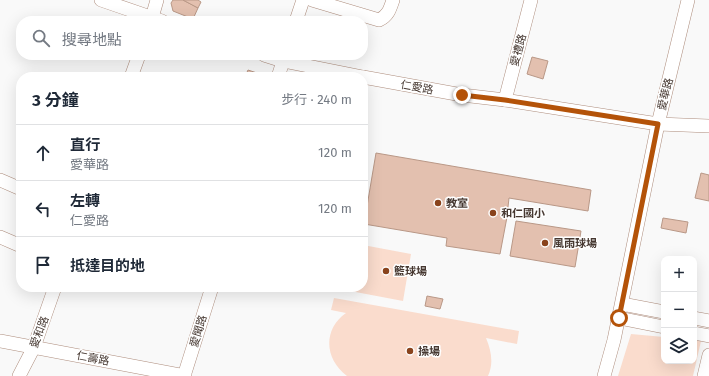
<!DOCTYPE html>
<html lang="zh-TW">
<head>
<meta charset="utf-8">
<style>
	:root { --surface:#fff; --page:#f6f6f7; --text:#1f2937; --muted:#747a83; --line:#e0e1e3 }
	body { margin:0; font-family:"Fira Sans","Noto Sans TC",sans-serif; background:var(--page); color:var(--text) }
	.controls { position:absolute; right:12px; bottom:12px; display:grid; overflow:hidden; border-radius:8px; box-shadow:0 4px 16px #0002 }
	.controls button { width:36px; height:36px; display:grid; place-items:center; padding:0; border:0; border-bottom:1px solid var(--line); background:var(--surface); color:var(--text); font:20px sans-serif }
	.stop { position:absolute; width:12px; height:12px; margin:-9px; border:3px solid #b45309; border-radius:50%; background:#fff }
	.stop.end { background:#b45309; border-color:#fff; box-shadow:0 1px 4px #0008 }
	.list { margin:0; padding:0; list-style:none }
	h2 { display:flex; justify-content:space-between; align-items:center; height:52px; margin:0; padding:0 16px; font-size:17px }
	h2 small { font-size:13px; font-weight:400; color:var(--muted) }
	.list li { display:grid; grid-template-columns:26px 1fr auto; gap:12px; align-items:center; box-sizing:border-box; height:56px; padding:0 16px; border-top:1px solid var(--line) }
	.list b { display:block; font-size:15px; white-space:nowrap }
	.list p { margin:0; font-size:13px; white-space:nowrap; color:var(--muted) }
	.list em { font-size:13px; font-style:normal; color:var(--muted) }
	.icon { flex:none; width:22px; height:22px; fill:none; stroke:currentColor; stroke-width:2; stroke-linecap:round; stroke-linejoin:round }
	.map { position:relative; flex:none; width:709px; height:376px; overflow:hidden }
	.search { position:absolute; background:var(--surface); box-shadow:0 4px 16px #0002; left:16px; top:16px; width:352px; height:44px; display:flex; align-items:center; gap:10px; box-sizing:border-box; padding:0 14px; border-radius:16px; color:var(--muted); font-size:15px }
	.panel { position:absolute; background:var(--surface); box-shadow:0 4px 16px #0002; left:16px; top:72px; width:352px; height:220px; border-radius:16px }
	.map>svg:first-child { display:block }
	.green { fill:#fadccd }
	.building { fill:#e3c0af; stroke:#b99887 }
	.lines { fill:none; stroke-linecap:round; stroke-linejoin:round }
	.minor-casing { stroke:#ae8d7d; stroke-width:14 }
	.minor { stroke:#fff; stroke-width:13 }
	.route { stroke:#b45309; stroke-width:5 }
	.poi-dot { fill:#89431c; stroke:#fff; stroke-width:1.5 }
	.labels { text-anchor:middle; stroke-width:3; stroke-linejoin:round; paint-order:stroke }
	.street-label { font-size:11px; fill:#463831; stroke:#fff }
	.poi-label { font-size:11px; font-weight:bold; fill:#463831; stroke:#fff; text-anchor:start }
</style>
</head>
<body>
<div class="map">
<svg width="709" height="376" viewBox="0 0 709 376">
	<rect width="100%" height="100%" fill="#f9f9f9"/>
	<g class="green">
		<polygon points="363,245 411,254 403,301 345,290 345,287 363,287"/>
		<path d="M334 298 519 331 517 344 486 338C491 350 494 363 488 376H347C324 359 323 329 346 313L331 310Z"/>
		<polygon points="631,334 664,337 664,361 694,361 694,340 701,341 693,376 618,376"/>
	</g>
	<g class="building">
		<polygon points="173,0 183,0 198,8 193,19 173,11 171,3"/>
		<polygon points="183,0 198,0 201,2 198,8"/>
		<polygon points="532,57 548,61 543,79 527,74"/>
		<polygon points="248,70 269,77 245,77"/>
		<polygon points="376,153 591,190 588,211 509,198 508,207 511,211 511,214 507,217 500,254 446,246 447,238 364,224"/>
		<polygon points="701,173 709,175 709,201 695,198"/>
		<polygon points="663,218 688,222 686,233 661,228"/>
		<polygon points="516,221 581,231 575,267 510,256"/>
		<polygon points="427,296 443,299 440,309 425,306"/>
	</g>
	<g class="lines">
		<g class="minor-casing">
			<g id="minor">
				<polyline points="101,0 162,21"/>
				<path d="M312 0 379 20C388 16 390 9 393 0"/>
				<polyline points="151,21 157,0"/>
				<polyline points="296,21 303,0"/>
				<polyline points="264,55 283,61 363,77"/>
				<polyline points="131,77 139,55"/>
				<polyline points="278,77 285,55"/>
				<polyline points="363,77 462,95 505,100 658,124 709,126"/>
				<polyline points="505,100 531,0"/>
				<polyline points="0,180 21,189"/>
				<polyline points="0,237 21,246"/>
				<polyline points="622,304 664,312"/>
				<polyline points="619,318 664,327"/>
				<polyline points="694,318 709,321"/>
				<polyline points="694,333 709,336"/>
				<polyline points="0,341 185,376"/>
				<polyline points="19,376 34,347 55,287"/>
				<polyline points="184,376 212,287"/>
				<polyline points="604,376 614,340 658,124 688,0"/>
				<polyline points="704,376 709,355"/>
			</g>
		</g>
		<use href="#minor" class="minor"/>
	</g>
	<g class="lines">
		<polyline class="route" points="462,95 505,100 658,124 619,318"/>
	</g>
	<g class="poi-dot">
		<circle cx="438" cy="203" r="4"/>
		<circle cx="493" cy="213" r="4"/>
		<circle cx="545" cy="243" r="4"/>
		<circle cx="386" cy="271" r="4"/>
		<circle cx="410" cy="351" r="4"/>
	</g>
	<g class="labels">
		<g class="street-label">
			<text transform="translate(518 50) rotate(-75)" y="4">愛禮路</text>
			<text transform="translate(417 87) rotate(10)" y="4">仁愛路</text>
			<text transform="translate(665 94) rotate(-76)" y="4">愛華路</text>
			<text transform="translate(198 331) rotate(-73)" y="4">愛聞路</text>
			<text transform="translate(39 332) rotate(-69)" y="4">愛和路</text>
			<text transform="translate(93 358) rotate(11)" y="4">仁壽路</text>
		</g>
		<g class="poi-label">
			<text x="446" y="207">教室</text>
			<text x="501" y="217">和仁國小</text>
			<text x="553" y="247">風雨球場</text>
			<text x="394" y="275">籃球場</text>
			<text x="418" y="355">操場</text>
		</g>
	</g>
</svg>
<div class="controls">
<button>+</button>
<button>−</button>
<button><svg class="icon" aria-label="layers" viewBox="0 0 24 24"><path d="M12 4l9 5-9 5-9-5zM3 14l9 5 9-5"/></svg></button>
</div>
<div class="stop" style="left:619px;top:318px"></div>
<div class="stop end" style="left:462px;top:95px"></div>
<div class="search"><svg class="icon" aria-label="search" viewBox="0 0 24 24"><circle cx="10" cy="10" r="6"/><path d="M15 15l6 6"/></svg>搜尋地點</div>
<section class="panel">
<h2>3 分鐘<small>步行 · 240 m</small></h2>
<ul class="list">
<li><svg class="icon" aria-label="ahead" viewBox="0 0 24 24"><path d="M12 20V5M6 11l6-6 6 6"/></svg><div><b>直行</b><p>愛華路</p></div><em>120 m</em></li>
<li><svg class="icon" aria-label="left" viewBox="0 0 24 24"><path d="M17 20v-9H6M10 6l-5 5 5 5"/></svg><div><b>左轉</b><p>仁愛路</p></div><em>120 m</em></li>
<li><svg class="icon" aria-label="arrive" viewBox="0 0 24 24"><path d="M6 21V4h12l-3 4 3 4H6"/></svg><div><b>抵達目的地</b></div></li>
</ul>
</section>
</div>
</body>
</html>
